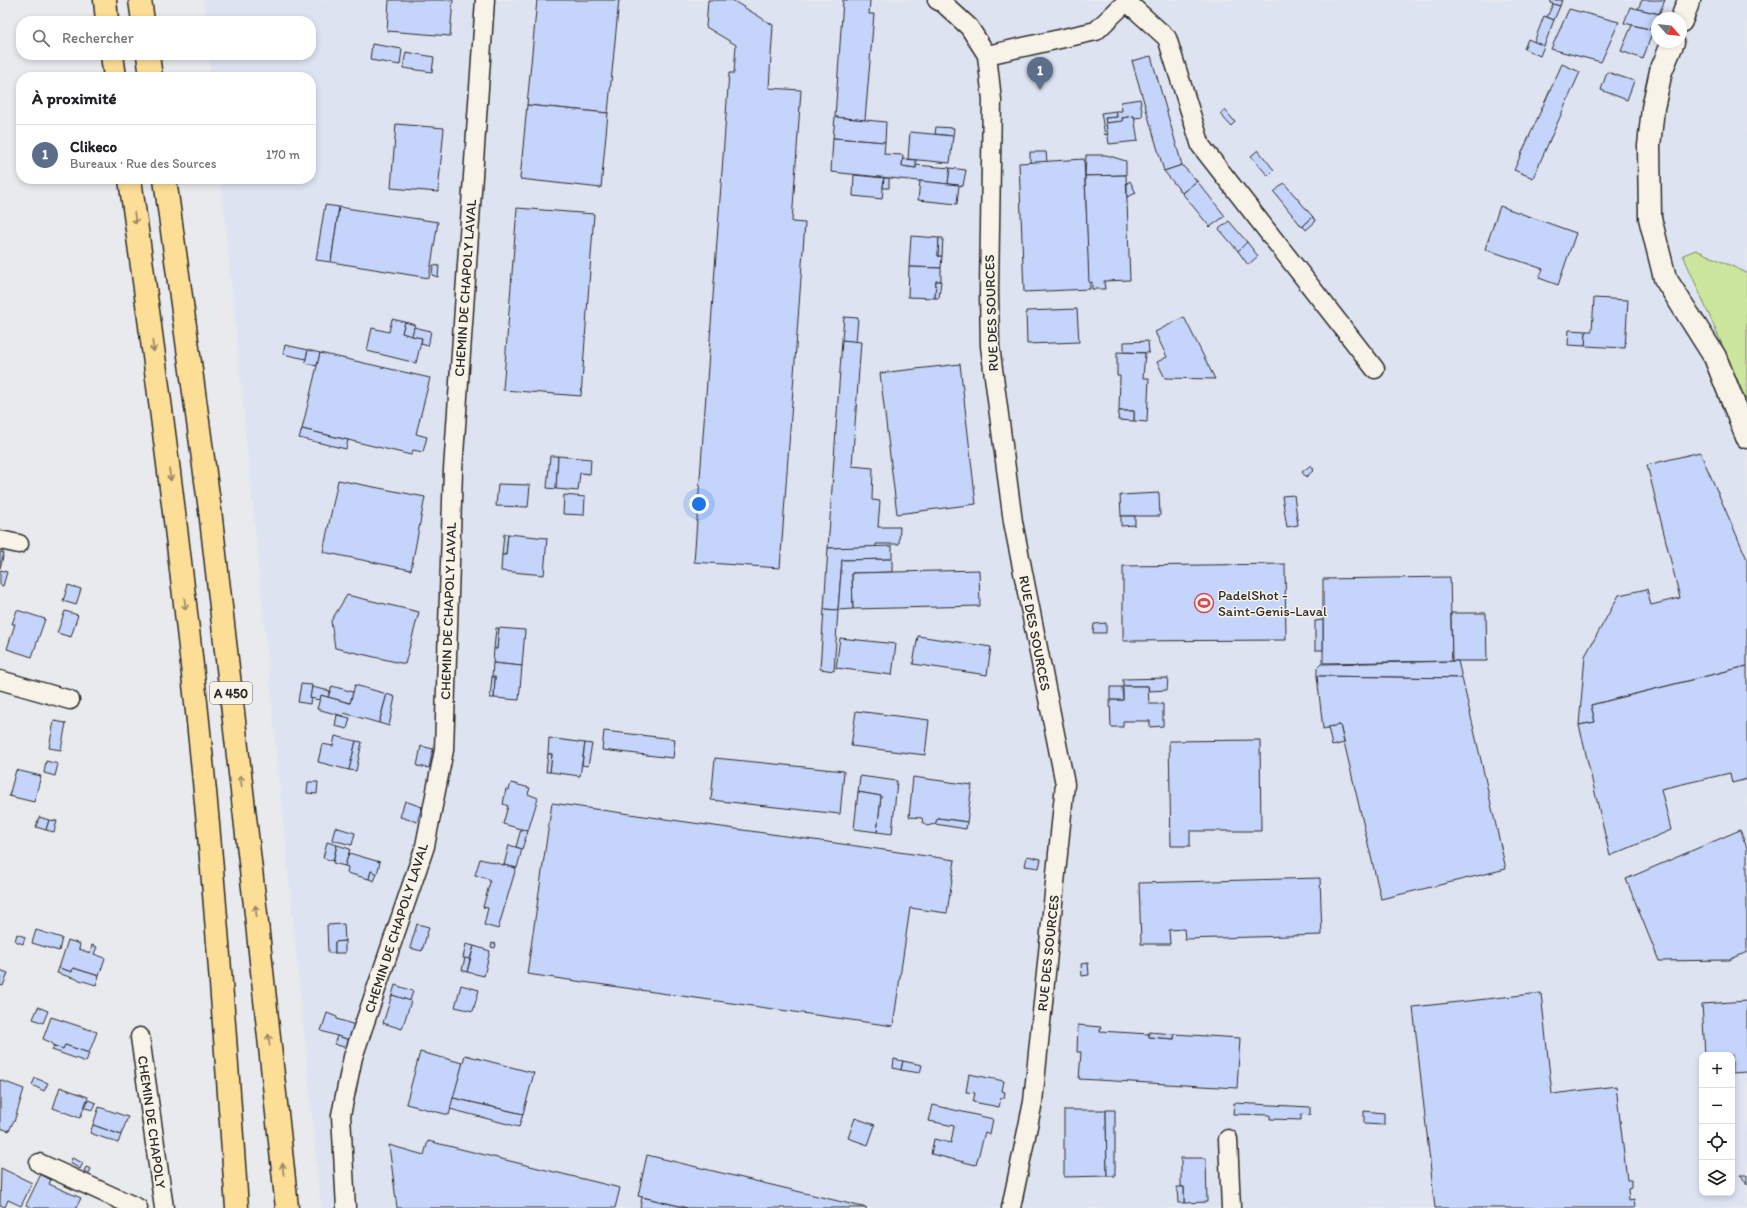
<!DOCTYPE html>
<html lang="fr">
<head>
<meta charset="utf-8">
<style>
	:root { --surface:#fff; --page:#f2f2f2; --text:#202124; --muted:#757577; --line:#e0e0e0; --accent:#d1495b }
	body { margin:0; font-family:Itim,sans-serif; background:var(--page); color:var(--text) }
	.controls { position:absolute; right:12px; bottom:12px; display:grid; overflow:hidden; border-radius:8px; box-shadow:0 2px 6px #0003 }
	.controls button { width:36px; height:36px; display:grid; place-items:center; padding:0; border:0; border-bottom:1px solid var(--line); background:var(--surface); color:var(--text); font:20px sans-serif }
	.compass { position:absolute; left:1651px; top:12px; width:36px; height:36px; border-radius:50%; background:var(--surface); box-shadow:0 2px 6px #0003; rotate:117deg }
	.you { position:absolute; left:699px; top:504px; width:14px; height:14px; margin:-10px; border:3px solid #fff; border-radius:50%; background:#1a73e8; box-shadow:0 0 0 6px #1a73e833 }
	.badge { display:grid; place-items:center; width:26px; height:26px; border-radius:50%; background:var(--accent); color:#fff; font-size:13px; font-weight:700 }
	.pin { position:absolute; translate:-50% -33px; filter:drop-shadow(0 1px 2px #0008) }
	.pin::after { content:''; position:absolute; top:21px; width:14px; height:12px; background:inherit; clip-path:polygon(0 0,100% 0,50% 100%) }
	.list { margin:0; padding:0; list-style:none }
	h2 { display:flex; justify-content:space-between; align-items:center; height:52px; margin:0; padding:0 16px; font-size:17px }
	h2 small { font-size:13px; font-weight:400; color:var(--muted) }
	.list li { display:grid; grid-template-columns:26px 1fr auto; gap:12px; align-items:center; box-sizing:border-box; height:60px; padding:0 16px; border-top:1px solid var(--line) }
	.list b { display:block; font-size:15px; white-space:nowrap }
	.list p { margin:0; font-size:13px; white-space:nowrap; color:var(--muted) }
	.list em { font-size:13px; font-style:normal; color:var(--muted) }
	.icon { flex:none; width:22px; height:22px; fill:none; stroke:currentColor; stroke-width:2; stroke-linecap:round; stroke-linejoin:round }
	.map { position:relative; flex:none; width:1747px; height:1208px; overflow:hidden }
	.search { position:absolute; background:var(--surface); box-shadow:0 2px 6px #0003; left:16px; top:16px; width:300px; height:44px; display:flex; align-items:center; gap:10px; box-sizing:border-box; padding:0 14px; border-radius:16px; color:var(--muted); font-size:15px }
	.panel { position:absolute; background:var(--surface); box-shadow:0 2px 6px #0003; left:16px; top:72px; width:300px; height:112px; border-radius:16px }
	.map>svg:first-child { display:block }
	.built { fill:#dde3f1; fill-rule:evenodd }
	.green { fill:#cce69d; stroke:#7c8864 }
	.building { fill:#c4d4fa; stroke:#2b2b2b }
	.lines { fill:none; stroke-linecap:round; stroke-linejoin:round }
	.minor-casing { stroke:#2b2b2b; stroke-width:21 }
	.tertiary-casing { stroke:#2b2b2b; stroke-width:25 }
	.motorway-casing { stroke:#2b2b2b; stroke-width:25 }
	.minor { stroke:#f7f3e8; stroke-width:18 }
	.tertiary { stroke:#f7f3e8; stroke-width:22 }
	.motorway { stroke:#fdde96; stroke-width:22 }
	.oneway { stroke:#948460 }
	.labels { text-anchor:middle; stroke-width:3; stroke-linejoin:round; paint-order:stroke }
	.shield { fill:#f7f3e8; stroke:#686764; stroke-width:1 }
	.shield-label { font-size:13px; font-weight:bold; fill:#2b2b2b }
	.street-label { font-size:14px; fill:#2b2b2b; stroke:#f7f3e8 }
	.poi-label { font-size:14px; fill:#2b2b2b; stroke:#f7f3e8; text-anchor:start }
</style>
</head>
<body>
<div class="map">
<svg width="1747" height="1208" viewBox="0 0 1747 1208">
	<rect width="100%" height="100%" fill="#e8eaed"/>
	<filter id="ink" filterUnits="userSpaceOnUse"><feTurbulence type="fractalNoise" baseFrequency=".025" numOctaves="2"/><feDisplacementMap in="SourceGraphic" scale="8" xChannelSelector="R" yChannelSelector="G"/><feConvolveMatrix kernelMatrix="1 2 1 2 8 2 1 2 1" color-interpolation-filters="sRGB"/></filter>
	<g filter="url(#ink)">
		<path class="built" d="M203 0H1747V273L1696 250 1683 256 1747 402V1208H321L221 179H311V77H211L209 55H311V21H206ZM1657 18H1681V42H1657ZM1702 1055H1732V1193H1702Z"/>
		<polygon class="green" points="1696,250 1747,273 1747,402 1683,255"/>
		<g class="building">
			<polygon points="389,0 453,0 450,36 387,31"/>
			<polygon points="537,0 619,0 608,113 527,105"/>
			<polygon points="708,0 732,0 773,25 769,88 801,90 792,222 805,223 780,568 694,562 729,73 734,73 736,45 706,27"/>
			<polygon points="843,0 870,0 869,14 874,14 865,120 835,117"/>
			<polygon points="1551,0 1562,0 1560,6 1550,3"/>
			<polygon points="1642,0 1665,0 1659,14 1638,9"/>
			<polygon points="1553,4 1560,6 1554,20 1547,17"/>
			<polygon points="1630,7 1659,14 1653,30 1624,23"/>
			<polygon points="1569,9 1619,22 1601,62 1551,49"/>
			<polygon points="1544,16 1554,20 1544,46 1534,42"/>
			<polygon points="1632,25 1653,30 1643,59 1621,51"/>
			<polygon points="1528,39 1544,46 1540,56 1524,49"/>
			<polygon points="372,44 402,49 400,65 370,60"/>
			<polygon points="406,52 434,57 432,72 403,68"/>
			<polygon points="1151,56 1182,165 1164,171 1132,61"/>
			<polygon points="1562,64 1580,72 1533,178 1514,170"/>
			<polygon points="1607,72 1634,81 1627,100 1601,90"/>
			<polygon points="1140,99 1143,117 1135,118 1134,116 1122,118 1123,121 1106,123 1105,118 1117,117 1116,111 1122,111 1121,102"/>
			<polygon points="527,105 608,113 601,188 520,179"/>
			<polygon points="1225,110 1235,122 1231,126 1220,114"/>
			<polygon points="1116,111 1117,117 1105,118 1108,134 1105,135 1101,113"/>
			<polygon points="1134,116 1138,141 1109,144 1106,123 1123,121 1122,118"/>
			<polygon points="835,117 886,122 885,142 833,138"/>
			<polygon points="396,124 444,128 438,192 391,188"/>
			<polygon points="936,127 954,128 953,136 935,134"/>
			<polygon points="910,132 953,136 950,163 908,159"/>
			<polygon points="833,138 885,142 884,154 903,155 902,166 916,168 916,165 950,168 948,184 831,172"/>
			<polygon points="1258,150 1274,170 1268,176 1251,156"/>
			<polygon points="1030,152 1046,152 1047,162 1030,163"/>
			<polygon points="1086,155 1106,155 1126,161 1126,175 1085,176"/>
			<polygon points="903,159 916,160 916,168 902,166"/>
			<polygon points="1084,159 1090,289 1024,292 1019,163"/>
			<polygon points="1182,165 1197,181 1182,193 1164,171"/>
			<polygon points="950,168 966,170 963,186 948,184"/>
			<polygon points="854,175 884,178 882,199 853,196"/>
			<polygon points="1126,175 1130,280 1104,281 1105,289 1092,289 1092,282 1089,283 1085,176"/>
			<polygon points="884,178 889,178 889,188 883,188"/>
			<polygon points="920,181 959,185 957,204 918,200"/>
			<polygon points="1130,181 1136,193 1127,197 1127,183"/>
			<polygon points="1197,181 1225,216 1210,227 1182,193"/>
			<polygon points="1284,183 1313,217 1302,227 1274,192"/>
			<polygon points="325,205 339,207 331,262 316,260"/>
			<polygon points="1500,206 1576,233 1558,285 1539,278 1543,269 1485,249"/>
			<polygon points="339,207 438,222 429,278 331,262"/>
			<polygon points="517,208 594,214 581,396 503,390"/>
			<polygon points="1313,217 1316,221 1306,230 1303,226"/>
			<polygon points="1229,221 1247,242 1238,251 1219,229"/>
			<polygon points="911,236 939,238 938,256 942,256 941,268 909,267"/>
			<polygon points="939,238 943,238 942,256 938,256"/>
			<polygon points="1247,242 1258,256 1248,265 1238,251"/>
			<polygon points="433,265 439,266 438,277 432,275"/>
			<polygon points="909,267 941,268 941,281 936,281 935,298 908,297"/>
			<polygon points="936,281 941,281 939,298 935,298"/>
			<polygon points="1594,298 1628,300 1625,348 1585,346 1586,331 1592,331"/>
			<polygon points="1077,309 1079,342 1027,344 1026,311"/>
			<polygon points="844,317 858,318 856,342 842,340"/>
			<polygon points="1184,317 1215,379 1165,378 1157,362 1167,357 1155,332"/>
			<polygon points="392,319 405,322 402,333 422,338 416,363 367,351 372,328 389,332"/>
			<polygon points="405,322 415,325 412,336 402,333"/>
			<polygon points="414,327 431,331 428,346 421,344 422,338 412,336"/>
			<polygon points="1569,330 1586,331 1585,346 1568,345"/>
			<polygon points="842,340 861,342 852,466 873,468 872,500 880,501 878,527 900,527 899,544 876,544 876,547 828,548"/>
			<polygon points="1148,341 1149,353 1124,352 1124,342"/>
			<polygon points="285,345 308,350 306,359 283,354"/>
			<polygon points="308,350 320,353 317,366 305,363"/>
			<polygon points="1117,352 1145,353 1143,378 1149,378 1147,422 1134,421 1134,411 1119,411 1120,376 1117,376"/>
			<polygon points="320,353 430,378 416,434 427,437 423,452 413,450 411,455 302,429"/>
			<polygon points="960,364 976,504 897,514 880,373"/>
			<polygon points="1119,411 1134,411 1134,421 1118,420"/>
			<polygon points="302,429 348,440 346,449 299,438"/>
			<polygon points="1700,452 1747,559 1747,666 1591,705 1595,722 1579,725 1585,656 1619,595 1647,589 1651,605 1680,598 1647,465"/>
			<polygon points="550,456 558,456 556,489 547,488"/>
			<polygon points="558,456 591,459 590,474 580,473 578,491 556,489"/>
			<polygon points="1311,465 1314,470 1306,477 1302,472"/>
			<polygon points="338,480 425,497 411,570 323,552"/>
			<polygon points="498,484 530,485 528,507 496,506"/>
			<polygon points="1159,493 1160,516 1121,516 1120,495"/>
			<polygon points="564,495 585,497 584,515 563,514"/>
			<polygon points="1294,495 1298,525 1287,527 1282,496"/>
			<polygon points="1121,516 1135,516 1135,525 1121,526"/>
			<polygon points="504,534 508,534 506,555 502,555"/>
			<polygon points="508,534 547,538 544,575 501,571 502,555 506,555"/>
			<polygon points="892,546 892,559 842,560 838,610 824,609 828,548"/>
			<polygon points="0,552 4,553 0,568"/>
			<polygon points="892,559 892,572 852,573 853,609 838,610 842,560"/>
			<polygon points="1285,564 1286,640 1123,641 1123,566"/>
			<polygon points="0,570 7,572 3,586 0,585"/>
			<polygon points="979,570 980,606 853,609 852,573"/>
			<polygon points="1450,577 1452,661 1323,663 1323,579"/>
			<polygon points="68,585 81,589 76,605 63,601"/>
			<polygon points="347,595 419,612 405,664 335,648 331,621"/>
			<polygon points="824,609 838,610 834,671 820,669"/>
			<polygon points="17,610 45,619 32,657 7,649 15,624 12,624"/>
			<polygon points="65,611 78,615 71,637 57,633"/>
			<polygon points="1451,613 1486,613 1487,661 1452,661"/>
			<polygon points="1323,620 1323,650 1315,650 1315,621"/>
			<polygon points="1106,623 1106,633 1093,633 1094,624"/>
			<polygon points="496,628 499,628 497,649 494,649"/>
			<polygon points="499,628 525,630 522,666 493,663 494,649 497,649"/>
			<polygon points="918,636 991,647 987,675 913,664"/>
			<polygon points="840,638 896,644 892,675 836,668"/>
			<polygon points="1458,661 1462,678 1317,676 1317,668 1321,664"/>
			<polygon points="493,663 522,666 519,700 494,698 495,677 492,677"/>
			<polygon points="1747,666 1747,779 1732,783 1730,773 1661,789 1671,830 1610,856 1579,725 1595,722 1591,705"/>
			<polygon points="1317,676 1462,678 1506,869 1381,899 1340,725 1323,729"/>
			<polygon points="492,677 495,677 494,698 490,698"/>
			<polygon points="1168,678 1167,690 1149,691 1148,686 1123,686 1123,679"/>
			<polygon points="301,684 312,685 310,704 298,702"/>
			<polygon points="355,685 387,694 379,723 344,713 343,716 317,709 321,695 350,703"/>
			<polygon points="332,686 353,692 350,703 328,697"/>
			<polygon points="1123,686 1148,686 1149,704 1163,704 1163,726 1150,727 1150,721 1123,721 1123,727 1111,727 1110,700 1123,700"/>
			<polygon points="312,687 330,691 328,697 321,695 320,700 310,698"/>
			<polygon points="1110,687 1122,687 1123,700 1110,700"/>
			<polygon points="387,694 395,697 389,726 379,723"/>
			<polygon points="856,711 929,720 925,755 851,746"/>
			<polygon points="337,715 350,718 347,729 335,726"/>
			<polygon points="54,721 66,723 61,750 49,748"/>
			<polygon points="1340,725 1344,743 1332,746 1328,727"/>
			<polygon points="604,731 675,739 673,758 602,750"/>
			<polygon points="335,736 356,741 349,770 318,762 322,744 333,746"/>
			<polygon points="549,738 585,743 580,776 550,772 552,754 548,754"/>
			<polygon points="1260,740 1261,831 1190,831 1190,846 1171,846 1169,741"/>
			<polygon points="356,741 362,742 356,771 349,770"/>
			<polygon points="585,743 592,744 588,766 582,765"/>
			<polygon points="421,746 433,749 429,768 417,766"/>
			<polygon points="548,754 552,754 550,772 546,772"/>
			<polygon points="715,758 844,771 840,814 711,800"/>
			<polygon points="46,761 58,764 55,776 44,773"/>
			<polygon points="16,770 41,776 34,802 9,796"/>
			<polygon points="860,776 897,781 892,834 877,832 881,796 858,792"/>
			<polygon points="913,777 972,785 967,822 938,818 935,824 927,826 923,823 922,818 909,817"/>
			<polygon points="308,782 318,782 317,794 307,793"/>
			<polygon points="511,783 530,788 528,794 538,798 528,831 503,824 508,806 503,804 506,789 509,790"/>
			<polygon points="858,792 881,796 877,832 854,829"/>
			<polygon points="405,801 422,807 417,822 400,817"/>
			<polygon points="552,803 955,860 947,913 910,908 893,1026 527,974"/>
			<polygon points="39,817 49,820 46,830 36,827"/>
			<polygon points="938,818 967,822 966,829 935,824"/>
			<polygon points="49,820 57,821 54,832 46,830"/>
			<polygon points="335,827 355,833 352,845 332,840"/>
			<polygon points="521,829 528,831 522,849 516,847"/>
			<polygon points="1740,830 1747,848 1747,952 1729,960 1659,961 1626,879"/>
			<polygon points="327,842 337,845 333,861 323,858"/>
			<polygon points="337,845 350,849 345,866 333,863"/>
			<polygon points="509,845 522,849 517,868 504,865"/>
			<polygon points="349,853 380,862 377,874 371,871 369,879 347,873 348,867 345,866"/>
			<polygon points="1027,856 1041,859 1039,868 1025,866"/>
			<polygon points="480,859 516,868 498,929 484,925 488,908 483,907 490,882 488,879 475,875"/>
			<polygon points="371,871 377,874 374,881 369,879"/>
			<polygon points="1320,878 1322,935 1185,939 1184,929 1169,930 1170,944 1141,944 1139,883"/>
			<polygon points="344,924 345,941 335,942 335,953 328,953 327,925"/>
			<polygon points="417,924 429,927 422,951 410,948"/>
			<polygon points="36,930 62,938 59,951 32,943"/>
			<polygon points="17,934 25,937 23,944 15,941"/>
			<polygon points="68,940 80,944 79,949 90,953 92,945 97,947 94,954 105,958 99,976 73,968 72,972 59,968"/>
			<polygon points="345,941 345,953 335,953 335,942"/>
			<polygon points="492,943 496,944 495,948 491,947"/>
			<polygon points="466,944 474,946 470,959 463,958"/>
			<polygon points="474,946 490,951 484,976 467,972"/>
			<polygon points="465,958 470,959 467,972 462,970"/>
			<polygon points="1088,963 1089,975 1082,976 1081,964"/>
			<polygon points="59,968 72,972 73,968 99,976 96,985 57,973"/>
			<polygon points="0,970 8,973 3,986 0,985"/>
			<polygon points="395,985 413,991 410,1001 392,995"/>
			<polygon points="461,985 479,990 473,1011 455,1007"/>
			<polygon points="1541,993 1552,1094 1616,1086 1627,1180 1631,1180 1631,1188 1628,1189 1629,1201 1634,1200 1635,1208 1435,1208 1413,1007"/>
			<polygon points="392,995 411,1001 402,1029 383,1023"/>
			<polygon points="1747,1001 1747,1072 1732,1073 1732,1055 1705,1055 1702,1004"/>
			<polygon points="38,1007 48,1011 43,1023 33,1019"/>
			<polygon points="327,1013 337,1017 337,1019 355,1025 350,1040 321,1031"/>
			<polygon points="51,1017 97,1032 89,1053 65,1045 63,1049 52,1045 52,1043 43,1039"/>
			<polygon points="1078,1025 1101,1027 1100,1031 1149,1034 1149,1037 1174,1039 1174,1034 1240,1038 1237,1088 1079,1079 1081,1052 1077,1052"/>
			<polygon points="1149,1032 1174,1034 1174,1039 1149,1037"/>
			<polygon points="337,1036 350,1040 347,1048 334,1044"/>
			<polygon points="65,1045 89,1053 86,1062 52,1050 54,1046 63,1049"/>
			<polygon points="420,1052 463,1063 449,1115 406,1104"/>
			<polygon points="465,1055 534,1073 523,1114 453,1098"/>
			<polygon points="894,1059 903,1061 901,1070 893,1068"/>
			<polygon points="903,1061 922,1065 920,1073 901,1070"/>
			<polygon points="969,1074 1004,1081 1002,1091 1005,1092 1004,1098 1001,1098 999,1107 973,1102 975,1093 966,1092"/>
			<polygon points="35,1078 48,1083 44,1091 32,1085"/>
			<polygon points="0,1080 24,1089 14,1122 13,1122 9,1131 0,1128"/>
			<polygon points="60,1087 88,1097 80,1118 53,1108"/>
			<polygon points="453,1098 523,1114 519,1127 450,1109"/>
			<polygon points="88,1100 96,1103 93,1110 85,1108"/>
			<polygon points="1234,1103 1310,1107 1310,1115 1301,1114 1301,1120 1270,1119 1270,1115 1233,1114"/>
			<polygon points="933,1105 993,1119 990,1134 985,1132 976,1165 931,1154 934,1139 951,1143 954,1126 929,1121"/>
			<polygon points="99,1107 128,1117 121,1135 93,1125"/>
			<polygon points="1064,1110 1106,1110 1107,1176 1064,1177"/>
			<polygon points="1106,1110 1115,1110 1115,1176 1107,1176"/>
			<polygon points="1364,1111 1384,1113 1384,1125 1364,1124"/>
			<polygon points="855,1118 875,1125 868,1145 848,1138"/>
			<polygon points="93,1125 121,1135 118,1143 90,1133"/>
			<polygon points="428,1141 620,1188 615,1208 397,1208 389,1145 424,1155"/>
			<polygon points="647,1155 867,1208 687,1208 638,1196"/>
			<polygon points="72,1158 83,1163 80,1169 70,1163"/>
			<polygon points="1181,1158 1206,1158 1207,1202 1184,1203 1184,1187 1181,1187"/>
			<polygon points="86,1167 91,1169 89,1173 84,1171"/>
			<polygon points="1,1168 32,1183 21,1206 8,1200 5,1207 0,1205"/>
			<polygon points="41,1174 51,1180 49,1184 81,1198 76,1208 32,1208 26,1205"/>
			<polygon points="1741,1175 1747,1175 1747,1185"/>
			<polygon points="1177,1187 1184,1187 1184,1203 1178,1203"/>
			<polygon points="642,1197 687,1208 640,1208"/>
		</g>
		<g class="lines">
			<g class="minor-casing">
				<g id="minor">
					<polyline points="937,0 943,3 969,27 987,55 992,100 989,292 990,346 1013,522 1065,784 1033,1102 1011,1208"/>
					<polyline points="1127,2 1167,38 1201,146 1375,369"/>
					<polyline points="987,55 1096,31 1128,0"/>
					<polyline points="0,540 19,544"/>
					<polyline points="0,680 70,700"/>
					<polyline points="140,1037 164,1208"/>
					<polyline points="1228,1139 1231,1208"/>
					<polyline points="39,1163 138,1208"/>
					<polyline points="346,1208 341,1115 353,1057 425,846 444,750 453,470 485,0"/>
				</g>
			</g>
			<g class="tertiary-casing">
				<g id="tertiary">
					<polyline points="1681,21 1689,0"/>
					<polyline points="1673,42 1661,71 1653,108 1649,146 1650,218 1665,278 1715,357 1747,437"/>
				</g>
			</g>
			<g class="motorway-casing">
				<g id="motorway">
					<polyline points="105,0 107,21"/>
					<polyline points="140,0 143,21"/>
					<polyline points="112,55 115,77"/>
					<polyline points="148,55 151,77"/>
					<path d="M130 179C156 366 181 553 200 741 216 897 226 1052 237 1208"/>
					<polyline points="165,179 210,510 256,914 287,1208"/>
				</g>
			</g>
			<use href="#minor" class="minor"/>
			<use href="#tertiary" class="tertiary"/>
			<use href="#motorway" class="motorway"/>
		</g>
		<defs><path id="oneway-shaft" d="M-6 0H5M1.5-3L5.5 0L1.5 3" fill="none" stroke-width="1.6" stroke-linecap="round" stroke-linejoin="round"/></defs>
		<g class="oneway">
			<use href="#oneway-shaft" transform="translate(135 218) rotate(82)"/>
			<use href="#oneway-shaft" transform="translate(153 346) rotate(82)"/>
			<use href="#oneway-shaft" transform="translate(170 475) rotate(82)"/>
			<use href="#oneway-shaft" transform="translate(185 604) rotate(84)"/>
			<use href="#oneway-shaft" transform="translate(241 781) rotate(-97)"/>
			<use href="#oneway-shaft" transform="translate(256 911) rotate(-96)"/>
			<use href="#oneway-shaft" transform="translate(269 1040) rotate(-96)"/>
			<use href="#oneway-shaft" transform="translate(283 1169) rotate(-96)"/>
		</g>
	</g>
	<defs>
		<g id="stadium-ring" transform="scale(1)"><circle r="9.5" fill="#f7f3e8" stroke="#d1495b" stroke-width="1.5"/><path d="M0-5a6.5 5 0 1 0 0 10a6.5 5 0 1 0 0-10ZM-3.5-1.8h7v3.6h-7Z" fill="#d1495b"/></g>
	</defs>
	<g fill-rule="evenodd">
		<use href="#stadium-ring" x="1204" y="603"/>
	</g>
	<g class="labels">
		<rect class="shield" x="210" y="682" width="42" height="22" rx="3"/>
		<g class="shield-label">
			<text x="231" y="698">A 450</text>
		</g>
		<g class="street-label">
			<text transform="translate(465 288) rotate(-86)" y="5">CHEMIN DE CHAPOLY LAVAL</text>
			<text transform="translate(991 313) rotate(-92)" y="5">RUE DES SOURCES</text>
			<text transform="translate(448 611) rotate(-88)" y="5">CHEMIN DE CHAPOLY LAVAL</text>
			<text transform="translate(1035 633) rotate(79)" y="5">RUE DES SOURCES</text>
			<text transform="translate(396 928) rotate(-72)" y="5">CHEMIN DE CHAPOLY LAVAL</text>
			<text transform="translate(1048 953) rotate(-84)" y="5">RUE DES SOURCES</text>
			<text transform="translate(152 1122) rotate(82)" y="5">CHEMIN DE CHAPOLY</text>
		</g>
		<g class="poi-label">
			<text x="1218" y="600">PadelShot -<tspan x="1218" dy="16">Saint-Genis-Laval</tspan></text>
		</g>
	</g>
</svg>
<div class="controls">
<button>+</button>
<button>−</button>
<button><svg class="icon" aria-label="locate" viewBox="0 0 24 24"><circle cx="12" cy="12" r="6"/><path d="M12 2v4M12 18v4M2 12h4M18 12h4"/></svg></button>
<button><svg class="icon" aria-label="layers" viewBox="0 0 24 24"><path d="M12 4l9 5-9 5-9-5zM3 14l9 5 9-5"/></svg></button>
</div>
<svg class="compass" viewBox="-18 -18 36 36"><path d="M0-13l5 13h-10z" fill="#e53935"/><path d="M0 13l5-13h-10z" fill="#757577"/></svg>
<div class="you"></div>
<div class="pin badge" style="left:1040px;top:90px;background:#5c6f8a">1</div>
<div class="search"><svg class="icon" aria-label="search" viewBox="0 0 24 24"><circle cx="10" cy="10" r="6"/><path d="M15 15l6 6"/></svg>Rechercher</div>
<section class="panel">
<h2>À proximité<small></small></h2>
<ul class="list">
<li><span class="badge" style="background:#5c6f8a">1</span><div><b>Clikeco</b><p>Bureaux · Rue des Sources</p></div><em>170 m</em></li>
</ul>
</section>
</div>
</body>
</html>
